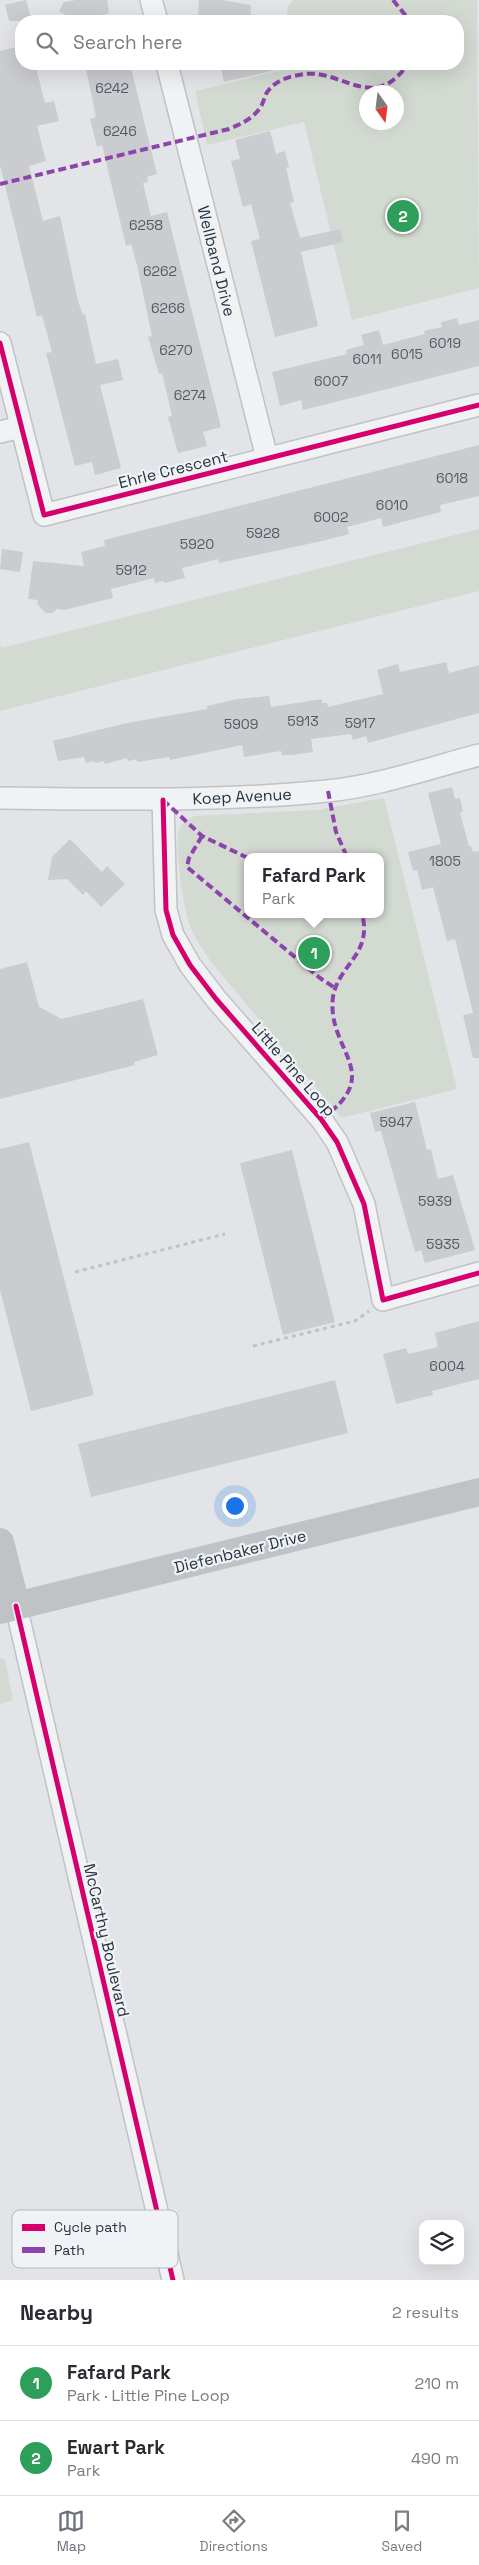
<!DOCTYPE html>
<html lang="en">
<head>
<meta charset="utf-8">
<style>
	:root { --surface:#fff; --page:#f2f2f3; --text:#2b2b33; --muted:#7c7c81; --line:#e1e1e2; --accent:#6a717a }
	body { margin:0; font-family:"Space Grotesk",sans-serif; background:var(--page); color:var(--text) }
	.controls { position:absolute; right:15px; bottom:15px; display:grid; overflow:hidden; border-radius:10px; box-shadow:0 5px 20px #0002 }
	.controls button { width:45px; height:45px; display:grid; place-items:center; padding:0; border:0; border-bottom:1px solid var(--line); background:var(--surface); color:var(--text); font:25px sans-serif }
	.compass { position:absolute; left:359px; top:85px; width:45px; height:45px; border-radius:50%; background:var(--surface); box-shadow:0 5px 20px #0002; rotate:166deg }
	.you { position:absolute; left:234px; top:1505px; width:18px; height:18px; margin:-12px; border:4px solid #fff; border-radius:50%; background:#1a73e8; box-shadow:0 0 0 8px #1a73e833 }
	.badge { display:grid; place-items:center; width:32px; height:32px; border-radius:50%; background:var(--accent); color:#fff; font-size:16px; font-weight:700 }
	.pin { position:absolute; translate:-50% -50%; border:2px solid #fff; box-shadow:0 1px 5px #0006 }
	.popup { position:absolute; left:244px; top:853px; width:140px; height:65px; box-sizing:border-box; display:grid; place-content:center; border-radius:10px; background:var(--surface); filter:drop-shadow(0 1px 4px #0005); font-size:16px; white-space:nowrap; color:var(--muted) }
	.popup b { font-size:19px; color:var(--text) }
	.popup::after { content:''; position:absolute; left:50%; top:100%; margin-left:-10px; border:10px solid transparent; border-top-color:var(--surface) }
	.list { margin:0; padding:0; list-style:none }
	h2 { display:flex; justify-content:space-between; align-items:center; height:65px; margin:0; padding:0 20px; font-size:21px }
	h2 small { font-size:16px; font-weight:400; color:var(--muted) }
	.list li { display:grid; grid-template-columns:32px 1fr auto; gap:15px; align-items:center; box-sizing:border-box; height:75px; padding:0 20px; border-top:1px solid var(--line) }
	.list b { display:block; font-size:19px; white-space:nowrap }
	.list p { margin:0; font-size:16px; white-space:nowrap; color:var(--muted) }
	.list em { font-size:16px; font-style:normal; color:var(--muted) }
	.icon { flex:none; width:28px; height:28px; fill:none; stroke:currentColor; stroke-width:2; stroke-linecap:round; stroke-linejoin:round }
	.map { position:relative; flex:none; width:479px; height:2280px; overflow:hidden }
	.search { position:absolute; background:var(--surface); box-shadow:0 5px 20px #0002; left:15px; right:15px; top:15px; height:55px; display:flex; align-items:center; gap:12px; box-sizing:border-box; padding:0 18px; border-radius:20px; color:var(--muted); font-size:19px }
	.sheet { height:215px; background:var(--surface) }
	nav { display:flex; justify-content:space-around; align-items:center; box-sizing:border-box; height:70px; border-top:1px solid var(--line); background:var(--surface); font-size:14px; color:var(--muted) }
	nav a { display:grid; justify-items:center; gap:2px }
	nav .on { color:var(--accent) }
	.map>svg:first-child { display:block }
	.green { fill:#d3dad2; fill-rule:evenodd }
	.building { fill:#cacccf }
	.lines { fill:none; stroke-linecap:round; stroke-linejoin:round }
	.street-casing { stroke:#c0c2c5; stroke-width:24 }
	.path { stroke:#c0c3c5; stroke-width:3; stroke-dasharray:4 4; stroke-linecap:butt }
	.street { stroke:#f1f2f4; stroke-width:21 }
	.secondary { stroke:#c0c3c5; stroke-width:28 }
	.quiet { stroke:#8e44ad; stroke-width:4; stroke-dasharray:8 4; stroke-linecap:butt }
	.cycleway-casing { stroke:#eff3f6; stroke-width:8 }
	.cycleway { stroke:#d6006c; stroke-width:5 }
	.labels { text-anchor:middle; stroke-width:4.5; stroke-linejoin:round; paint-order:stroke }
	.number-label { font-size:14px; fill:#525a64 }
	.street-label { font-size:16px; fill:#29333f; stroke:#eff3f6 }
	.key { fill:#eff3f6; stroke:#b4b9bf; stroke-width:1 }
	.key-label { font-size:14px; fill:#29333f }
</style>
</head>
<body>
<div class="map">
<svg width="479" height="2280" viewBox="0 0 479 2280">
	<rect width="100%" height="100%" fill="#e2e4e7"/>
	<g class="green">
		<path d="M293 0H477L479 288 352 320 304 122 207 145 195 91 291 68 290 64H458V21H286L288 7ZM366 92H396V122H366Z"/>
		<polygon points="479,529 479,591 0,711 0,644 1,648"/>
		<path d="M384 798 457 1089 341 1118 212 963C204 951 195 939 190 926 184 910 174 846 179 831 182 823 188 819 195 816L317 810ZM248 857H380V914H248Z"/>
		<polygon points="0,1658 5,1660 13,1700 0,1704"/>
	</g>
	<g class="building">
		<polygon points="26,0 32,21 9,21 5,5"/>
		<polygon points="76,0 107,0 109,13 102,15 103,21 70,21 69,17 59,11 64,2"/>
		<polygon points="199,0 222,0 251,5 250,21 213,21 213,19 198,19"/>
		<polygon points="17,47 22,67 35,64 45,103 54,101 59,121 37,126 46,161 29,166 43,221 60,216 78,301 83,315 85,314 96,364 118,359 123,380 100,385 121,468 95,475 92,462 75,466 46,353 52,352 42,315 37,317 0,165 0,51"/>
		<polygon points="85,64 130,64 157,174 147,177 148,182 143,183 151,216 167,212 221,427 203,432 207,446 178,453 168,417 172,416 162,373 159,374 148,337 152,336 137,265 131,244 126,246 102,145 97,147 90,119 96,117"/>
		<polygon points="220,64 275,64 276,70 224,82"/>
		<polygon points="270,131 276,154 285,151 289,167 286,168 294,202 290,203 300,238 340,229 343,242 301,252 318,326 275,337 251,241 260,239 251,204 243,207 231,161 240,159 235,140"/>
		<polygon points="457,318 459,325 479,320 479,366 303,410 301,400 280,406 272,372 347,354 346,350 364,345 361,335 379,330 383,345 425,334 424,331 442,327 441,322"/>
		<polygon points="479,445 479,496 440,505 441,512 383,527 381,518 347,527 349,534 322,541 219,563 218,559 182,568 185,578 164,583 163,581 155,583 154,578 111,589 113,598 64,610 57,609 52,613 46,613 37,604 38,600 28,599 33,561 84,566 81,552 105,546 104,540"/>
		<polygon points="2,549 23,552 20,572 0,569"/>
		<polygon points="446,662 449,673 479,665 479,713 368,743 366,736 353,740 351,734 311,739 313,752 292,755 282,755 281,751 244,757 242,745 170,760 169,757 137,762 137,759 128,761 127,758 105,764 104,761 95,763 95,761 86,763 84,757 58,761 53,741 127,723 207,709 207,706 238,699 269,696 271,707 322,699 322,703 327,703 328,707 383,694 377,670 398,664 400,672"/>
		<polygon points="452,787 455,799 460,798 463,812 460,813 469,846 471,846 473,852 479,851 479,1058 473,1058 463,1015 473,1013 455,939 447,941 433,887 422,890 417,870 413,871 408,852 441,844 428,793"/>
		<polygon points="70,839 102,872 107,866 125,884 101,907 86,891 83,895 67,879 48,880 52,857"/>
		<polygon points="27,962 39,1007 62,1019 143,999 158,1055 134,1062 135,1065 0,1099 0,969"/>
		<polygon points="415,1102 427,1150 431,1149 438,1179 453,1175 475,1250 425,1263 421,1250 415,1252 381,1131 375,1132 370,1113"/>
		<polygon points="29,1142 94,1395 31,1411 0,1290 0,1149"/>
		<polygon points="292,1150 335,1322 283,1335 240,1163"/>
		<polygon points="479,1321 479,1379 432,1391 433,1395 396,1404 383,1354 406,1348 408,1354 438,1347 435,1333"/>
		<polygon points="335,1380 348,1433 91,1497 78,1444"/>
	</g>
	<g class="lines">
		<g class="street-casing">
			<g id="street">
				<polyline points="151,0 157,21"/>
				<polyline points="167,64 267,458"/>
				<polyline points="0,343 44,515 479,405"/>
				<polyline points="0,432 20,427"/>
				<path d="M0 798C109 799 219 802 327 791 379 786 429 768 479 755"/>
				<polyline points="163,800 166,910 173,935 190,965 216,999 321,1119 337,1142 364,1204 383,1300 479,1273"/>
				<polyline points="16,1606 173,2280"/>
			</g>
		</g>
		<g class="path">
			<polyline points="75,1272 225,1234"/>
			<polyline points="253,1346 355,1321 369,1311"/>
		</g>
		<use href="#street" class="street"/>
		<g class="secondary">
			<polyline points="0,1542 16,1606"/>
			<polyline points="0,1610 479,1492"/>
		</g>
		<g class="quiet">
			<polyline points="393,0 410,21"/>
			<path d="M0 184 229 129C241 124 252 119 260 108 263 104 264 99 266 94 274 80 290 76 305 74 336 70 364 101 392 81 398 76 404 71 407 64"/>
			<polyline points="328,791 336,832 347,857"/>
			<polyline points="163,800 202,836 248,858"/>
			<polyline points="202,836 189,858 187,867 320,978 335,988"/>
			<path d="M321 1119C387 1073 326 1051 333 997 338 965 373 954 362 914"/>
		</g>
		<g class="cycleway-casing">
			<g id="cycleway">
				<polyline points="0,343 44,515 479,405"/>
				<polyline points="163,800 166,910 173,935 190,965 216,999 321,1119 337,1142 364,1204 383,1300 479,1273"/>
				<polyline points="16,1606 173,2280"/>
			</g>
		</g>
		<use href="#cycleway" class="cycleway"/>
	</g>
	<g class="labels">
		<g class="number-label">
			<text x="112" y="93">6242</text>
			<text x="120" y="136">6246</text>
			<text x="146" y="230">6258</text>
			<text x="160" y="276">6262</text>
			<text x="168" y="313">6266</text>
			<text x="445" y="348">6019</text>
			<text x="176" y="355">6270</text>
			<text x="407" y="359">6015</text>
			<text x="367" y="364">6011</text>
			<text x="331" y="386">6007</text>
			<text x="190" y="400">6274</text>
			<text x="452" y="483">6018</text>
			<text x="392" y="510">6010</text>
			<text x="331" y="522">6002</text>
			<text x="263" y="538">5928</text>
			<text x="197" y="549">5920</text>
			<text x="131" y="575">5912</text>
			<text x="303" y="726">5913</text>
			<text x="360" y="728">5917</text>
			<text x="241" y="729">5909</text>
			<text x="445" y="866">1805</text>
			<text x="396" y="1127">5947</text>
			<text x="435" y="1206">5939</text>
			<text x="443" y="1249">5935</text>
			<text x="447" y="1371">6004</text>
		</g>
		<g class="street-label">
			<text transform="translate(217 261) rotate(76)" y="6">Wellband Drive</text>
			<text transform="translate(173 469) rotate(-14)" y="6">Ehrle Crescent</text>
			<text transform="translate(242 796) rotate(-3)" y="6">Koep Avenue</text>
			<text transform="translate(294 1069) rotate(49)" y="6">Little Pine Loop</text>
			<text transform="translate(240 1551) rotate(-14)" y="6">Diefenbaker Drive</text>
			<text transform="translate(107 1940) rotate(77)" y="6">McCarthy Boulevard</text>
		</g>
	</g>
	<rect x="12" y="2210" width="166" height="58" rx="8" class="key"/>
	<rect x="22" y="2224" width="23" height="7" fill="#d6006c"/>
	<rect x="22" y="2247" width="23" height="6" fill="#8e44ad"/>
	<g class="key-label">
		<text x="54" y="2232">Cycle path</text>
		<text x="54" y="2255">Path</text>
	</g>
</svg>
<div class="controls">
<button><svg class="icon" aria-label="layers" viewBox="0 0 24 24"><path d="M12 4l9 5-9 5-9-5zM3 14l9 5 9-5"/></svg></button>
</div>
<svg class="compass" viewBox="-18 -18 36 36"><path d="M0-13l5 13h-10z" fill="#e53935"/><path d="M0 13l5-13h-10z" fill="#7c7c81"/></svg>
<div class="you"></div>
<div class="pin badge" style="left:314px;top:953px;background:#2e9e5b">1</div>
<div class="popup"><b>Fafard Park</b>Park</div>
<div class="pin badge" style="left:403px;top:216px;background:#2e9e5b">2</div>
<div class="search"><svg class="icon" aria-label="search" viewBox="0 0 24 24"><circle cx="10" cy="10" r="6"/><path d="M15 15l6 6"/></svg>Search here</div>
</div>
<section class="sheet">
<h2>Nearby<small>2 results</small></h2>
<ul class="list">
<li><span class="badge" style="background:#2e9e5b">1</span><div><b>Fafard Park</b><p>Park · Little Pine Loop</p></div><em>210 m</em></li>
<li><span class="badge" style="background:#2e9e5b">2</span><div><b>Ewart Park</b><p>Park</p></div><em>490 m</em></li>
</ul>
</section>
<nav>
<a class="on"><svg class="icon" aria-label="map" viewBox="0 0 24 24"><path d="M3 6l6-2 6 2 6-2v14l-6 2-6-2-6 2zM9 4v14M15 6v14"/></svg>Map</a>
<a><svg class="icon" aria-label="directions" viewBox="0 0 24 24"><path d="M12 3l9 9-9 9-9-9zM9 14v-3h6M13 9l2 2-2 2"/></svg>Directions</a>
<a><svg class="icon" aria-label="saved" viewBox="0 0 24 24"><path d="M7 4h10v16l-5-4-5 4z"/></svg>Saved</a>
</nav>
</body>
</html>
